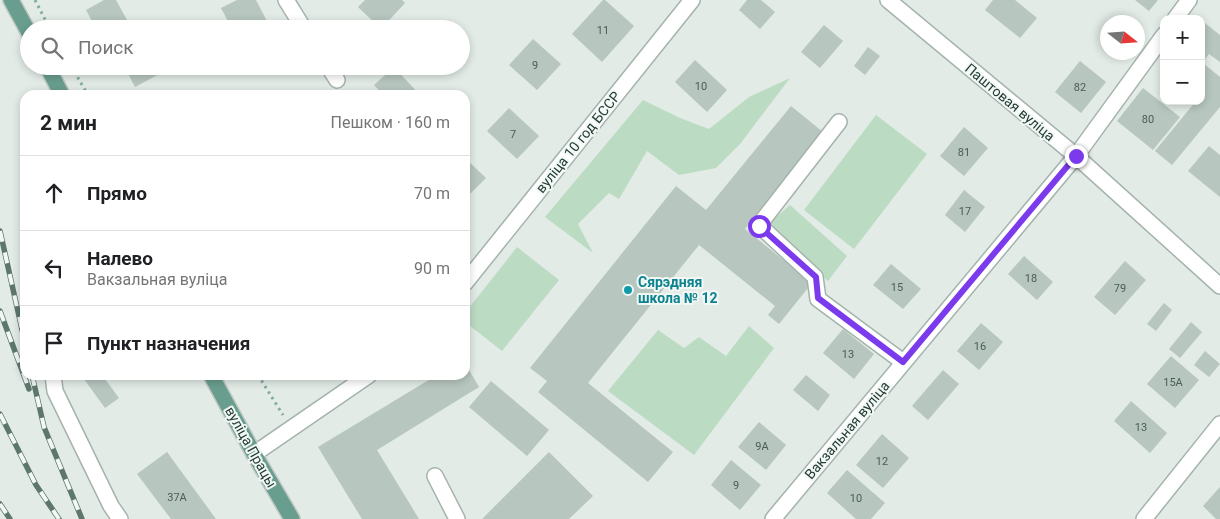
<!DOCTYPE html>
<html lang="ru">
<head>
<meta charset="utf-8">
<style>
	:root { --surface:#fff; --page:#f6f6f6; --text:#202124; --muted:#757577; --line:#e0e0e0 }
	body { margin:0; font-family:Roboto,sans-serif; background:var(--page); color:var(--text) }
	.controls { position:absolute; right:15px; top:15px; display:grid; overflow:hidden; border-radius:10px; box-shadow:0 2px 8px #0003 }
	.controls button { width:45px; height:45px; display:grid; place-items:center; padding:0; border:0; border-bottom:1px solid var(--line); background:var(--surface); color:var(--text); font:25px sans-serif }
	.compass { position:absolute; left:1100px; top:15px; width:45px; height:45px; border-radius:50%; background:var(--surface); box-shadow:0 2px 8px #0003; rotate:107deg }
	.stop { position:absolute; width:15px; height:15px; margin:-11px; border:4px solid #7c3aed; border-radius:50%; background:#fff }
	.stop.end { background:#7c3aed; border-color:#fff; box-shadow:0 1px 5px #0008 }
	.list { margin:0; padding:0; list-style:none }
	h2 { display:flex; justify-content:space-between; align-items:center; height:65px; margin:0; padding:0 20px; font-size:21px }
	h2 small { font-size:16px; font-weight:400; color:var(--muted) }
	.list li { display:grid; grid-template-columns:32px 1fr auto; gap:15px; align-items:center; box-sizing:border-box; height:75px; padding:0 20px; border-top:1px solid var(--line) }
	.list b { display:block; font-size:19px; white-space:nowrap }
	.list p { margin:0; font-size:16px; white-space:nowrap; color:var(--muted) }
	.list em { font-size:16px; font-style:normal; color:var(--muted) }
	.icon { flex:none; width:28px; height:28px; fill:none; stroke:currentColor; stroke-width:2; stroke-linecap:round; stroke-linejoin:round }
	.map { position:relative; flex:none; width:1220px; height:519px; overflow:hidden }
	.search { position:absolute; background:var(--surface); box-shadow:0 2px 8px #0003; left:20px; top:20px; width:450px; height:55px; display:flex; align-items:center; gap:12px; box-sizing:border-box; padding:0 18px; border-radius:28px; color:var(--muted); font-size:19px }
	.panel { position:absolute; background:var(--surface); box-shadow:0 2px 8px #0003; left:20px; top:90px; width:450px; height:290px; border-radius:15px }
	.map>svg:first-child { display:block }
	.green { fill:#bcdbc3 }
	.building { fill:#b7c6bf }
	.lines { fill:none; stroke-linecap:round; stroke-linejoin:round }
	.minor-casing { stroke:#a5b3ad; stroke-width:18 }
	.major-casing { stroke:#c1c8c6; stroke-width:18 }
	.path { stroke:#84ad9e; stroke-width:3; stroke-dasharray:2.5 4; stroke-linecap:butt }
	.minor { stroke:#fff; stroke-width:15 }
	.major { stroke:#699e8e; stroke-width:15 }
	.rail-casing { stroke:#5d776f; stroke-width:5.5 }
	.rail { stroke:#f2f8f5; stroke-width:4; stroke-dasharray:11; stroke-linecap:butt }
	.route { stroke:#7c3aed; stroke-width:6 }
	.culture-dot { fill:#0f9aa8; stroke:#f2f8f5; stroke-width:2 }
	.labels { text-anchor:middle; stroke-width:4; stroke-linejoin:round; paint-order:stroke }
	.number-label { font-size:11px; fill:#485e56 }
	.street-label { font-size:14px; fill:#233b33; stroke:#f2f8f5 }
	.culture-label { font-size:14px; font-weight:bold; fill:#0d838f; stroke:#f2f8f5; text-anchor:start }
</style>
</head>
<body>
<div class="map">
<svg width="1220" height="519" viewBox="0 0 1220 519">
	<rect width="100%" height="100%" fill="#e2ebe6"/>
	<g class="green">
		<polygon points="790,78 740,144 716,168 679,175 647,151 619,199 609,193 578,224 593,253 545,217 643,100 680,118 709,129 749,97"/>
		<polygon points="876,115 927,154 854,249 804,210"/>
		<polygon points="790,205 847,256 828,281 767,225"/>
		<polygon points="517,247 559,280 502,351 465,322 465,313"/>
		<polygon points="749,326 774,348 694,455 608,391 658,330 684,348 699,337 726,356"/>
	</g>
	<g class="building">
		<polygon points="104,0 116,0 132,29 96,29 86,10"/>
		<polygon points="237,0 256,0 270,27 266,29 232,29 221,8"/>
		<polygon points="365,0 402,0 405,3 381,29 358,7"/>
		<polygon points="603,0 605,0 634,26 602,62 572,34"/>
		<polygon points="747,0 761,0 775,12 760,29 739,10"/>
		<polygon points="993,0 1015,0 1037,18 1020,38 985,10"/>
		<polygon points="1135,0 1158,0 1149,11"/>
		<polygon points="1201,20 1220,35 1220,62 1209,54 1201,64"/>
		<polygon points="824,25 843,41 820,68 801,52"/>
		<polygon points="533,39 561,64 537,90 509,65"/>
		<polygon points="868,47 880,56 865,75 854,66"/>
		<polygon points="695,60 727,90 707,112 675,82"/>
		<polygon points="1080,61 1106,82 1081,113 1055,92"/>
		<polygon points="1204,64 1220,77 1220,107 1172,165 1155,151 1196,101 1201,101 1201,68"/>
		<polygon points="124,66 160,66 163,72 135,87"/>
		<polygon points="394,67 420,95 383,95 374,85"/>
		<polygon points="1143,88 1180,117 1153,150 1117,121"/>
		<polygon points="791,106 823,132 745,229 812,283 779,324 768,315 775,306 699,245 588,383 673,452 648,482 538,392 547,381 530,368 676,186 706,210"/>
		<polygon points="509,108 539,136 517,159 487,131"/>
		<polygon points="964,127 988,148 964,176 940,156"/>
		<polygon points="1209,146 1220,155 1220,197 1188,171"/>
		<polygon points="465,158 486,178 467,197 465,195"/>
		<polygon points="964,190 985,207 965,232 945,215"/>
		<polygon points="1024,256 1053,282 1037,300 1008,274"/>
		<polygon points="1125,261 1146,280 1115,315 1094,297"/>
		<polygon points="891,264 921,289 903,309 873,285"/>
		<polygon points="1164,303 1172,310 1156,331 1147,324"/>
		<polygon points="1191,322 1202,332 1180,358 1169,349"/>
		<polygon points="981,323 1003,342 979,370 957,351"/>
		<polygon points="843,329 874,354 854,379 823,353"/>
		<polygon points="1205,351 1220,364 1209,377 1194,365"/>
		<polygon points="1171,356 1199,380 1175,408 1147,384"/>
		<polygon points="465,363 479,387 377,450 419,519 362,519 318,447 437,375 465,375"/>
		<polygon points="943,370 959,384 928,420 912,406"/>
		<polygon points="81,375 102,375 119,398 105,408"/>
		<polygon points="806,375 830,395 818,411 793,390"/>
		<polygon points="491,381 549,430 527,456 469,407"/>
		<polygon points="1131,401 1167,433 1150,453 1114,421"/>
		<polygon points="759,422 786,445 766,470 738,447"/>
		<polygon points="882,434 909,458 883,488 856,465"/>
		<polygon points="167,452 216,519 171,519 137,474"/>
		<polygon points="549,452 593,496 569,519 482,519"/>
		<polygon points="731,460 761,485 740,510 711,485"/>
		<polygon points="847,470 885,503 871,519 856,519 827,493"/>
		<polygon points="1220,487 1220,519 1216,519 1203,506"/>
	</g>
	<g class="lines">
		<g class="minor-casing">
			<g id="minor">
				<polyline points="286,0 304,29"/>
				<polyline points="888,0 1076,156 1220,286"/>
				<polyline points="1175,19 1189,0"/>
				<polyline points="328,66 337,80"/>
				<polyline points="839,122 759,225 815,277 818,299 903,362"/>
				<polyline points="465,283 692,0"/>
				<polyline points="53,375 55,391 111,506 120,519"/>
				<polyline points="254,454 369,375"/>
				<polyline points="435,476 457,519"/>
				<polyline points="773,519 1076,156 1164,35"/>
				<polyline points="1144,519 1220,424"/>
			</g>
		</g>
		<g class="major-casing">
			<g id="major">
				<polyline points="11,0 29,33"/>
				<polyline points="47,66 62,95"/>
				<polyline points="211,375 254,454 292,519"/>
			</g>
		</g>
		<g class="path">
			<polyline points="35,0 50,29"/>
			<polyline points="71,66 88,95"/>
			<polyline points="258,375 283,415"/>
		</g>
		<use href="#minor" class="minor"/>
		<use href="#major" class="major"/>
		<g class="rail-casing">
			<g id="rail">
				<polyline points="0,231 25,343"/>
				<polyline points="0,311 29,389"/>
				<polyline points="32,375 44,427 82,519"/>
				<polyline points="0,414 36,485 59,519"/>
				<polyline points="0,504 10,519"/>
			</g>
		</g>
		<use href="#rail" class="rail"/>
	</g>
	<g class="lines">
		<polyline class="route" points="759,226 816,277 818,298 903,362 1076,156"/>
	</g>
	<circle class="culture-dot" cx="628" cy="290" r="5"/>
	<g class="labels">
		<g class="number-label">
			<text x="603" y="34">11</text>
			<text x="535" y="69">9</text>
			<text x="701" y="90">10</text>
			<text x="1080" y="91">82</text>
			<text x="1148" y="123">80</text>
			<text x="513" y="138">7</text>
			<text x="964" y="156">81</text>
			<text x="965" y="215">17</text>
			<text x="1031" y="282">18</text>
			<text x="897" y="291">15</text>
			<text x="1120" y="292">79</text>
			<text x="980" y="350">16</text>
			<text x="848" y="358">13</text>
			<text x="1173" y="386">15А</text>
			<text x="1141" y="431">13</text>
			<text x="762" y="450">9А</text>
			<text x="882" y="465">12</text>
			<text x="736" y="489">9</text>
			<text x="177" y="501">37А</text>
			<text x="856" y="502">10</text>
		</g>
		<g class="street-label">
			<text transform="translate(1010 102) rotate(40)" y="5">Паштовая вуліца</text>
			<text transform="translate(578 142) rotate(-51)" y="5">вуліца 10 год БССР</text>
			<text transform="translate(847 430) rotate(-50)" y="5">Вакзальная вуліца</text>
			<text transform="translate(251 447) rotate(61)" y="5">вуліца Працы</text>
		</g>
		<g class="culture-label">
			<text x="638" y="287">Сярэдняя<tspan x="638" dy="16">школа № 12</tspan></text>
		</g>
	</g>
</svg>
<div class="controls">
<button>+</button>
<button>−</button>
</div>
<svg class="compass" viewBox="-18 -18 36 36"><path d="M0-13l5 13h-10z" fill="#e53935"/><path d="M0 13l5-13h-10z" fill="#757577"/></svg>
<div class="stop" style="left:759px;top:226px"></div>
<div class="stop end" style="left:1076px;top:156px"></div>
<div class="search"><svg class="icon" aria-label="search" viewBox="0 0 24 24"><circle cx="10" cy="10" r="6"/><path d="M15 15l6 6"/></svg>Поиск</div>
<section class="panel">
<h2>2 мин<small>Пешком · 160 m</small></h2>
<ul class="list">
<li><svg class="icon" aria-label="ahead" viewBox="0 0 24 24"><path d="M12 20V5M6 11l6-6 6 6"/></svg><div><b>Прямо</b></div><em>70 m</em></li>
<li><svg class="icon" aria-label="left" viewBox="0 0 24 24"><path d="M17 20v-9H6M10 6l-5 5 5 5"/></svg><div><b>Налево</b><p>Вакзальная вуліца</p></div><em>90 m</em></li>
<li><svg class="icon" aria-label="arrive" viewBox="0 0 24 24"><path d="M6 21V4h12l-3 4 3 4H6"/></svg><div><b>Пункт назначения</b></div></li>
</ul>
</section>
</div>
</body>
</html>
